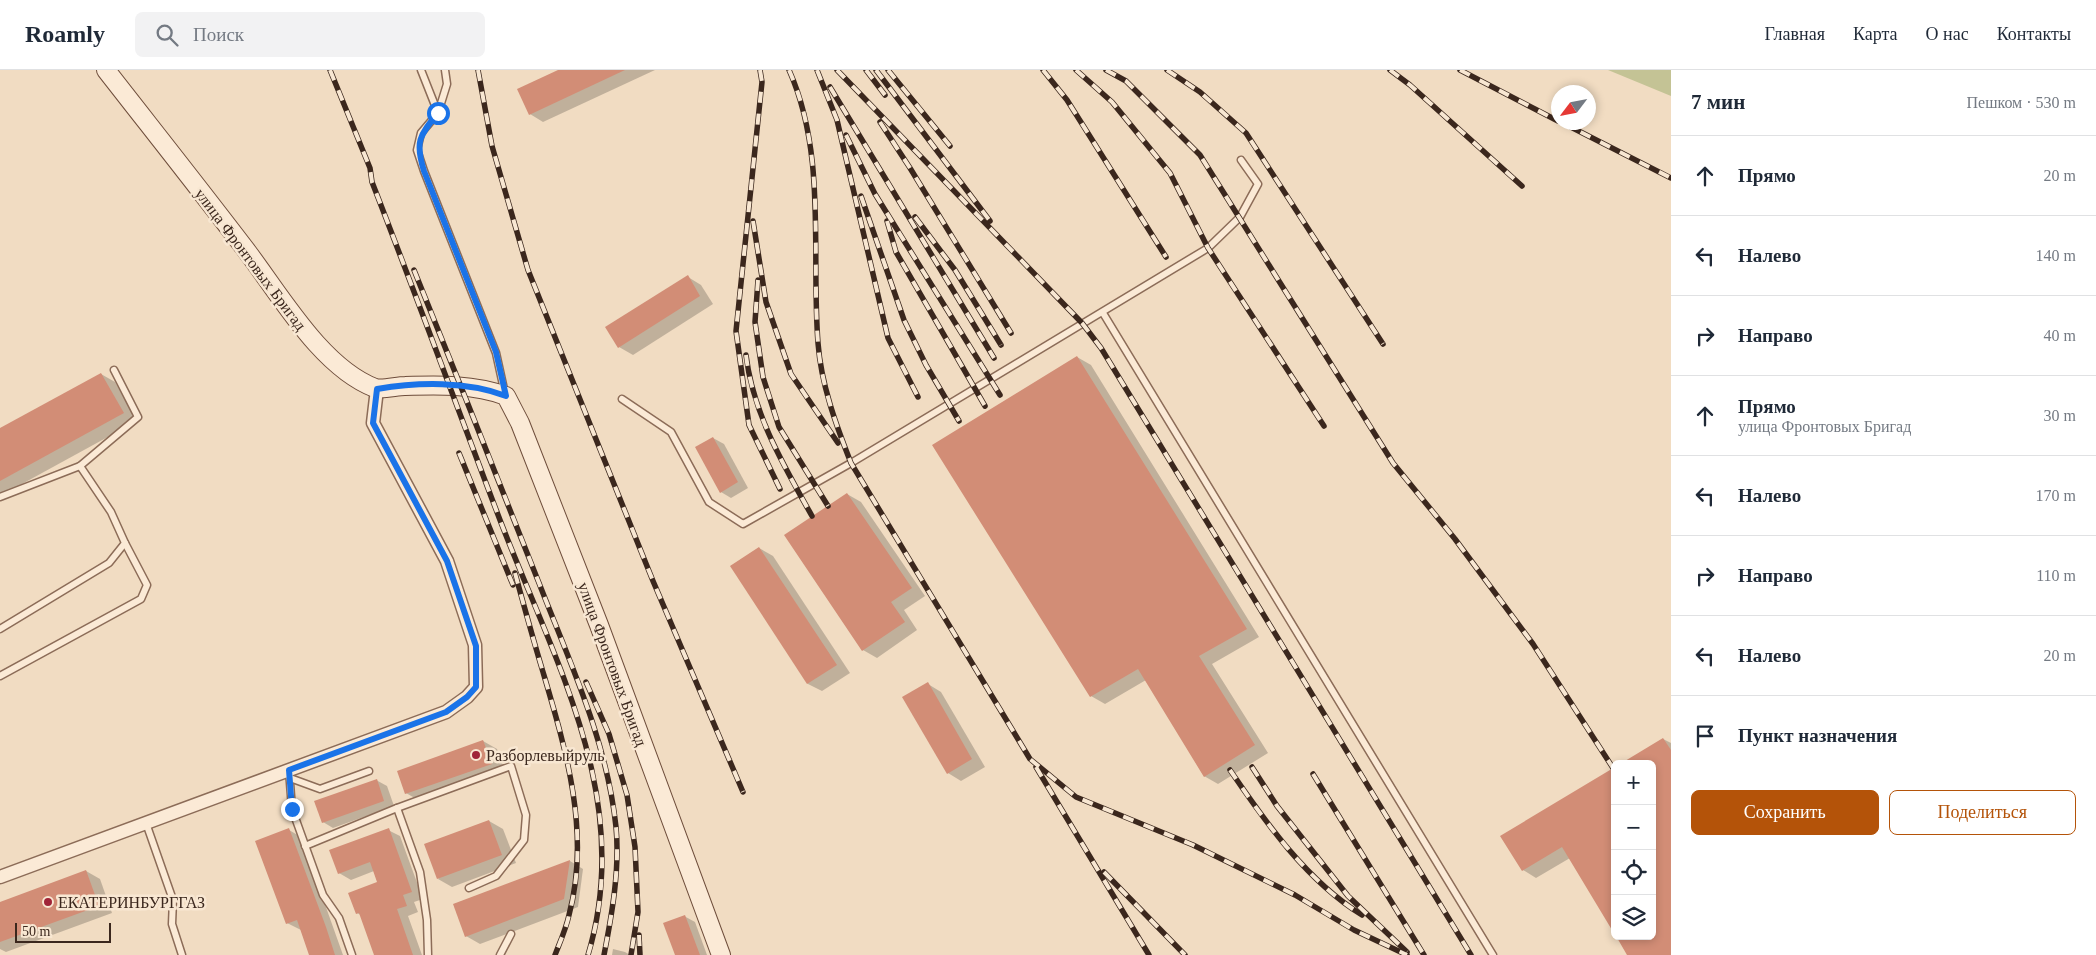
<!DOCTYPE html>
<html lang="ru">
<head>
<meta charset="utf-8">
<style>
	:root { --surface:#fff; --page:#f2f2f3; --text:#1f2937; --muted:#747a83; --line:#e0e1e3; --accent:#b45309 }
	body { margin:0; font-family:Georgia,serif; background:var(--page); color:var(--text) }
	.controls { position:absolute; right:15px; bottom:15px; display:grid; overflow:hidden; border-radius:8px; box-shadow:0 2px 8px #0003 }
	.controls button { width:45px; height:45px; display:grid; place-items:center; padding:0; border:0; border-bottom:1px solid var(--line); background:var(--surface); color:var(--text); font:25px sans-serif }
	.compass { position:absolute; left:1551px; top:15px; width:45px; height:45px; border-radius:50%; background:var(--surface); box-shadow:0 2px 8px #0003; rotate:238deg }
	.scale { position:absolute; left:15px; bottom:12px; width:96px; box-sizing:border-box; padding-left:5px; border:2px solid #3b271d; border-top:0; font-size:14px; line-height:18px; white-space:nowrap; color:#3b271d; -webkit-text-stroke:4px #f8e7d2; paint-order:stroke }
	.stop { position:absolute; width:15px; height:15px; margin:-11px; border:4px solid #1a73e8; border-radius:50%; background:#fff }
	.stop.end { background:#1a73e8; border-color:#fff; box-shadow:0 1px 5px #0008 }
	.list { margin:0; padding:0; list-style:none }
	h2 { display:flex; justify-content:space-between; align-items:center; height:65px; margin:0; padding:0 20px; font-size:21px }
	h2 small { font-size:16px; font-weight:400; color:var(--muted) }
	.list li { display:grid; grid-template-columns:32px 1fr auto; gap:15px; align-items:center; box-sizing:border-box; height:80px; padding:0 20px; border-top:1px solid var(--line) }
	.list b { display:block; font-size:19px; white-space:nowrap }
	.list p { margin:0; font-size:16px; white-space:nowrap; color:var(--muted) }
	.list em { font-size:16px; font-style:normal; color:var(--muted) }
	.actions { display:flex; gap:10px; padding:15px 20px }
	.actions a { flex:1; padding:11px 0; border:1px solid var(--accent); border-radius:8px; text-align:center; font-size:18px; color:var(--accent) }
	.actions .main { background:var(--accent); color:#fff }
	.icon { flex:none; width:28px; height:28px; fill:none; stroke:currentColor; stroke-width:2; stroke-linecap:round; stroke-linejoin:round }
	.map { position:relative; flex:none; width:1671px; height:885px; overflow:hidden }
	header { display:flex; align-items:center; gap:30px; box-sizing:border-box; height:70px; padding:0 25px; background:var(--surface); border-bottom:1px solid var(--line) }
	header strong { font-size:24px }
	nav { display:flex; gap:28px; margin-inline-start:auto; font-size:18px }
	.search { width:350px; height:45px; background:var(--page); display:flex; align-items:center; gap:12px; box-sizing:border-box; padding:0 18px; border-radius:8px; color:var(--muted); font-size:19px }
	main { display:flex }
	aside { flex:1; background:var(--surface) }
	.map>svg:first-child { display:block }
	.cemetery { fill:#c4c395 }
	.shadow { fill:#0003 }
	.building { fill:#d28d76 }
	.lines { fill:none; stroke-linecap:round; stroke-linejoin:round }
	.service-casing { stroke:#8c6c58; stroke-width:9 }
	.minor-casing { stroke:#8c6c58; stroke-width:15 }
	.secondary-casing { stroke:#6e4d3b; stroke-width:20 }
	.service { stroke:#fbead6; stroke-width:6 }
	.minor { stroke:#fbead6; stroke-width:12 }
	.secondary { stroke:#fbead6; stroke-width:18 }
	.rail-casing { stroke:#3b271d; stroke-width:5.5 }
	.rail { stroke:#f8e7d2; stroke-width:4; stroke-dasharray:11; stroke-linecap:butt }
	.route { stroke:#1a73e8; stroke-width:6 }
	.poi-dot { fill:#a02438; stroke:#f8e7d2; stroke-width:2 }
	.labels { text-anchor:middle; stroke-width:5; stroke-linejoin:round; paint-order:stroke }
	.street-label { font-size:16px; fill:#3b271d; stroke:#f8e7d2 }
	.poi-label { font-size:16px; fill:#3b271d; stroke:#f8e7d2; text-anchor:start }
</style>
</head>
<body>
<header>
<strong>Roamly</strong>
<div class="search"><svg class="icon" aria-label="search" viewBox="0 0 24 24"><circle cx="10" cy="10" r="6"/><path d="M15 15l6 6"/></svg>Поиск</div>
<nav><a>Главная</a><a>Карта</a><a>О нас</a><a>Контакты</a></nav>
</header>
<main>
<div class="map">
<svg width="1671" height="885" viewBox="0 0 1671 885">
	<rect width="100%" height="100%" fill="#f1dcc2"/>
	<polygon class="cemetery" points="1608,0 1671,0 1671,26"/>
	<g class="shadow">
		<polygon points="561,0 655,0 543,52 530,44"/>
		<polygon points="688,207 701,215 713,234 633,285 619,277"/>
		<polygon points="1077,287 1091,295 1259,567 1212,594 1268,683 1218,714 1204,706 1146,610 1105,634 1091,626 934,375"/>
		<polygon points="101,304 115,312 137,351 0,426 0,360"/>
		<polygon points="713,368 724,374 748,418 731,428 721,422"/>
		<polygon points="847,424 861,432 925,526 904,540 917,560 877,588 863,580"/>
		<polygon points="759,478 773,486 850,603 822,621 808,614 731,496"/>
		<polygon points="928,614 941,622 985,697 961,711 948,703"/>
		<polygon points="1663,669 1671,673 1671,885 1628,885 1652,866"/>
		<polygon points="483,671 497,679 505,701 420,731 406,723"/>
		<polygon points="1615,698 1570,788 1536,808 1523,800"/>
		<polygon points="376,710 387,716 394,736 333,758 323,752"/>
		<polygon points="489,751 503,759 516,793 452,817 438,809"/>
		<polygon points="289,760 301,767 343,885 310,885 301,860 287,853"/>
		<polygon points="388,760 400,766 423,829 414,832 418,842 408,846 422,885 375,885 361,845 357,843 378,813 374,801 351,810 339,803"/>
		<polygon points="570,791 583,799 578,837 480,874 466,866 455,834"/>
		<polygon points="86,801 100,809 112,843 6,882 0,879 0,833"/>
		<polygon points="684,846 695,852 707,885 676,885"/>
		<polygon points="613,879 625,882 630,885 612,885"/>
	</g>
	<g class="building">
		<polygon points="558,0 625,0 529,45 517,19"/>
		<polygon points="688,205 700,226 618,278 605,257"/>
		<polygon points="1077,286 1247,559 1199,586 1255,675 1204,707 1138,599 1090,627 932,375"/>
		<polygon points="101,303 124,343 0,411 0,358"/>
		<polygon points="713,367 738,412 720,423 695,377"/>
		<polygon points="847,423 912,518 891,532 905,552 862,581 784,465"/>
		<polygon points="759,477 837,595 807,614 730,496"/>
		<polygon points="928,612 972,689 947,704 902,627"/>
		<polygon points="1663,668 1671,680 1671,885 1627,885 1616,866 1652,866 1652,694 1620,694"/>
		<polygon points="483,670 492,694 405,724 397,701"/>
		<polygon points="1615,697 1615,865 1562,777 1522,801 1500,766"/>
		<polygon points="377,709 384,731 322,753 314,731"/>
		<polygon points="489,750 502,785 437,809 424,774"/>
		<polygon points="289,758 326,857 335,885 309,885 297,850 286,854 255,771"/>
		<polygon points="389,758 412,822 403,825 407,836 397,839 413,885 374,885 359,843 356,844 348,823 377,812 370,792 338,804 329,780"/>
		<polygon points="570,790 564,829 465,867 453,834"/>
		<polygon points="86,800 99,836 0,872 0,832"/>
		<polygon points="685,845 700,885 675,885 663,853"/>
	</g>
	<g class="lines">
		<g class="service-casing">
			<g id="service">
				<polyline points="421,0 438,43"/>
				<polyline points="445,0 447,14 438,43 421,63 417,80 424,101 496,283 505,324"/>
				<polyline points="1103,243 1493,885"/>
				<polyline points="622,329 671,362 709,432 743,454 851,393 1208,178 1240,147 1258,114 1241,90"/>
				<polyline points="0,427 80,396 138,347 114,300"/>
				<polyline points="0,559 109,493 125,473 111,442 80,396"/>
				<polyline points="0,606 141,529 147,515 125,473"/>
				<polyline points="289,700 292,739 323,825 339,848 352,885"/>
				<polyline points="290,708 320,719 369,701"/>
				<polyline points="397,738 420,802 427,850 428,885"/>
				<polyline points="146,753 173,830 172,854 182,885"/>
				<polyline points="305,776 397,738 511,696 526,745 524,770 496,806 469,818"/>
				<polyline points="500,885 511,864"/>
			</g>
		</g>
		<g class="minor-casing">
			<polyline id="minor" points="0,807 446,642 467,627 476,617 475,575 447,491 373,353 377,319"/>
		</g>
		<g class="secondary-casing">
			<path id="secondary" d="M106 0C152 59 198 117 243 176 278 221 320 297 375 318 383 320 397 316 405 316 439 315 474 314 506 326L520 353 599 555 721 885"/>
		</g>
		<use href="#service" class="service"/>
		<use href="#minor" class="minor"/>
		<use href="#secondary" class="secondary"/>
		<g class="rail-casing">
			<g id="rail">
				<path d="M330 0 370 98 372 112C416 225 457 337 500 450 554 591 635 729 588 885"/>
				<polyline points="478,0 492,76 528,200 653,511 743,722"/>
				<polyline points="760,0 762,12 736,261 749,355 780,419"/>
				<path d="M789 0C827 85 811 182 818 273 821 314 836 355 851 393L1030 689 1076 727 1193 775 1295 825 1354 860 1407 885"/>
				<polyline points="817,0 837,50 888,268 918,327"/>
				<polyline points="837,0 1082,253 1101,278 1471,885"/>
				<polyline points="866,0 885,25"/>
				<polyline points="876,0 990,151"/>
				<polyline points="888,0 950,76"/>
				<polyline points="1043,0 1067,30 1166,187"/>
				<polyline points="1076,0 1112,32 1170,103 1208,178 1324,356"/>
				<polyline points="1106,0 1126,11 1200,85 1393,393 1455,469 1533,574 1613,698"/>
				<polyline points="1167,0 1200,22 1246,63 1383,274"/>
				<polyline points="1390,0 1410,15 1522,116"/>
				<polyline points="1460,0 1558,51"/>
				<polyline points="830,17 994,288"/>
				<polyline points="880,52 910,98 1011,263"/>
				<polyline points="1561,52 1671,108"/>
				<polyline points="846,65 875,124 1000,325"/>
				<polyline points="861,126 904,250 926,295 959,351"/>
				<polyline points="915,147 955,200 1001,275"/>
				<polyline points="753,151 766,232 791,304 838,373"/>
				<polyline points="887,151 896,182 985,336"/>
				<path d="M414 200C456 304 498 409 539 513 570 593 607 671 616 757 620 799 612 844 604 885"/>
				<polyline points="758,210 755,252 763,307 779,357 828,436"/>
				<path d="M746 285C753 344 784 396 812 446"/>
				<polyline points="459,383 513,515"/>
				<path d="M515 503C524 536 533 569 543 602 566 680 591 763 569 845 566 859 560 872 555 885"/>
				<polyline points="586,612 609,664 627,725 635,777 638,842 631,885"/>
				<polyline points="1036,697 1149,885"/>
				<polyline points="1252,697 1277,736 1348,826 1407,882"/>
				<path d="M1230 700C1266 753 1307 811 1362 845"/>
				<polyline points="1313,704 1424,885"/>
				<polyline points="1104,802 1185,885"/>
				<polyline points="639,865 640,885"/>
			</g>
		</g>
		<use href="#rail" class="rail"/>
	</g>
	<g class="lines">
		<path class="route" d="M292 739 289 700 446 642 467 627 476 617V576L447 491 373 353 377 319C418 312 467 311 506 326L496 282 424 101C415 72 419 66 438 43"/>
	</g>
	<g class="poi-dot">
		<circle cx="476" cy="685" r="5"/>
		<circle cx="48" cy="832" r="5"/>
	</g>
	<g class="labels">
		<g class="street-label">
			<text transform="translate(251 189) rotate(53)" y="6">улица Фронтовых Бригад</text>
			<text transform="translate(613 594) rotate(70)" y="6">улица Фронтовых Бригад</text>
		</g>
		<g class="poi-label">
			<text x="486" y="691">Разборлевыйруль</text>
			<text x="58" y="838">ЕКАТЕРИНБУРГГАЗ</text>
		</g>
	</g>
</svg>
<div class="controls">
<button>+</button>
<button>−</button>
<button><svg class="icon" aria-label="locate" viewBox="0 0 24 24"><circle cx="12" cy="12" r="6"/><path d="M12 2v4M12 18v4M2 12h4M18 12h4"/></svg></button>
<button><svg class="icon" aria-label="layers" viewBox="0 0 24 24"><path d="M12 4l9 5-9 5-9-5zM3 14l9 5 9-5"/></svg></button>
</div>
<svg class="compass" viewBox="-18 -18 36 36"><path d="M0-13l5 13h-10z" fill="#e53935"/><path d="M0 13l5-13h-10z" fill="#747a83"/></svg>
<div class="scale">50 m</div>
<div class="stop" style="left:438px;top:43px"></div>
<div class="stop end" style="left:292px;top:739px"></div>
</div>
<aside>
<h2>7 мин<small>Пешком · 530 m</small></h2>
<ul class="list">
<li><svg class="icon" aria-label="ahead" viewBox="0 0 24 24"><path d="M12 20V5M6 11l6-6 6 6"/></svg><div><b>Прямо</b></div><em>20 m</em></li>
<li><svg class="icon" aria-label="left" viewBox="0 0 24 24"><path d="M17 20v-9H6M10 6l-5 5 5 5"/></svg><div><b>Налево</b></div><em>140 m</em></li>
<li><svg class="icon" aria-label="right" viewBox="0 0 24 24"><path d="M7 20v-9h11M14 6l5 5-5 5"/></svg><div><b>Направо</b></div><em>40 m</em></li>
<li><svg class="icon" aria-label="ahead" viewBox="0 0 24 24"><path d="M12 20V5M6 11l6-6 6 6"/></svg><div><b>Прямо</b><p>улица Фронтовых Бригад</p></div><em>30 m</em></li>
<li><svg class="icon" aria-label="left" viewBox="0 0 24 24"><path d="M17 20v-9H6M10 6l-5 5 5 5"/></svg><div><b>Налево</b></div><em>170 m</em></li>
<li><svg class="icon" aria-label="right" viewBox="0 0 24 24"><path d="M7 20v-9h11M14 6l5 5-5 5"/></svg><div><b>Направо</b></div><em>110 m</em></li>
<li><svg class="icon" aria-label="left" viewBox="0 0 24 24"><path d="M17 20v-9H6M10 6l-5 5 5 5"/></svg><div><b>Налево</b></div><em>20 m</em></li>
<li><svg class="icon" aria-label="arrive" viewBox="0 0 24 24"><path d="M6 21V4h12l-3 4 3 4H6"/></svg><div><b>Пункт назначения</b></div></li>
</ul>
<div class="actions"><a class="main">Сохранить</a><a>Поделиться</a></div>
</aside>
</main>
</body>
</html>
